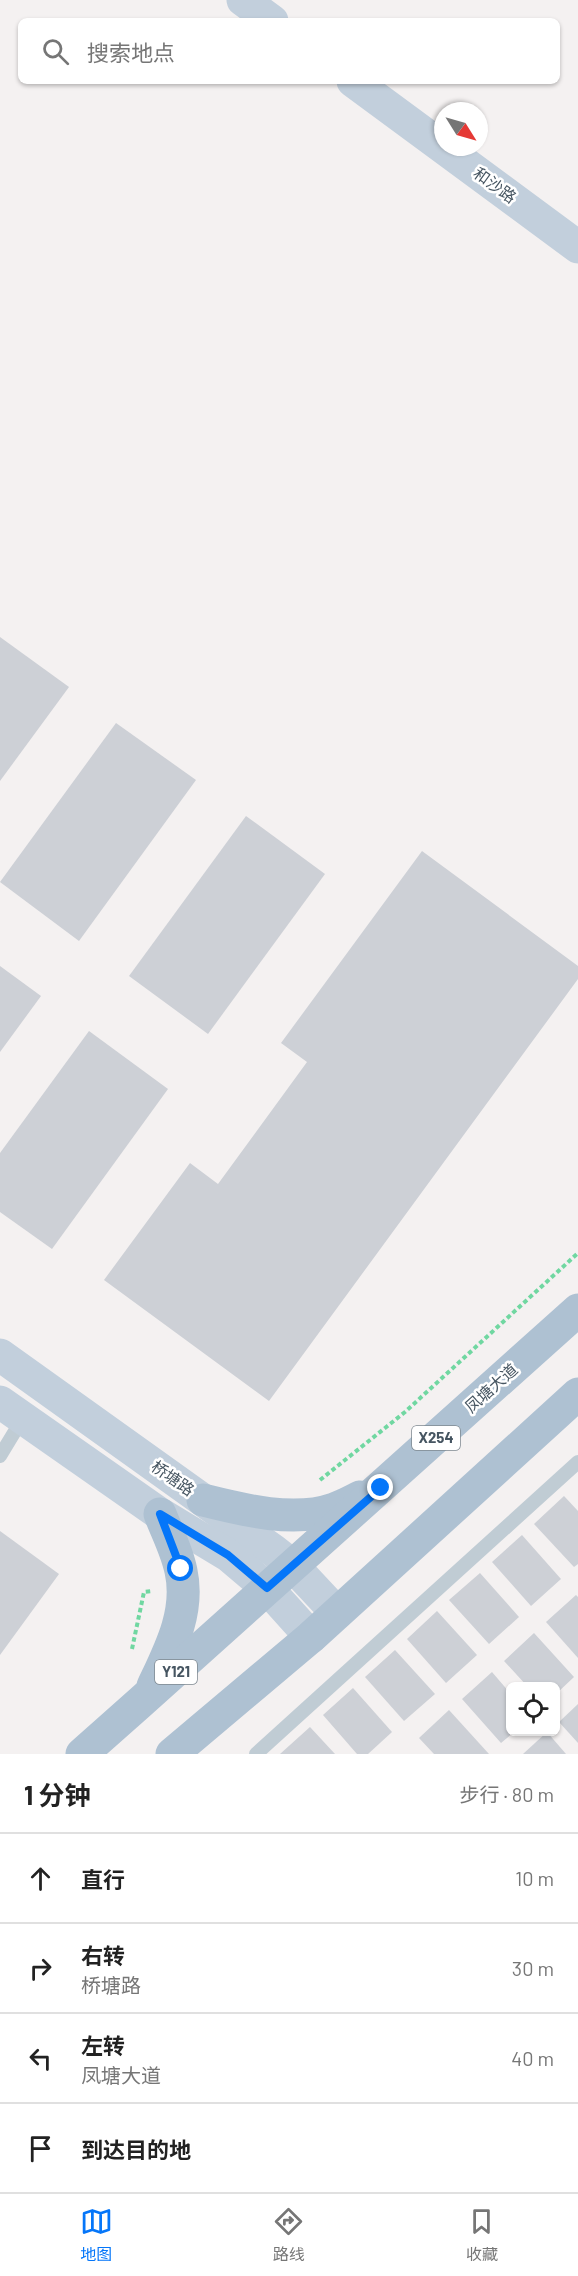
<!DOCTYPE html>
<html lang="zh">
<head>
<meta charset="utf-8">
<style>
	:root { --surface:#fff; --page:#f2f2f2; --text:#222; --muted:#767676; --line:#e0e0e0; --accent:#0576f9 }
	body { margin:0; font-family:Barlow,"Noto Sans SC",sans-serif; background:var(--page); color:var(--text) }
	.controls { position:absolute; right:18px; bottom:18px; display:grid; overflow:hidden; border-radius:9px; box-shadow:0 2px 4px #0004 }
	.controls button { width:54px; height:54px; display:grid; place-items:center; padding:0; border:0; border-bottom:2px solid var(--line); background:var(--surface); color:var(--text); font:30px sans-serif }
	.compass { position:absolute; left:434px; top:102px; width:54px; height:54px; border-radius:50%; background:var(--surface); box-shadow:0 2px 4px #0004; rotate:127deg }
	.stop { position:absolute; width:18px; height:18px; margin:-14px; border:4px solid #0576f9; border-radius:50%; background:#fff }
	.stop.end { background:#0576f9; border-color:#fff; box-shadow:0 2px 6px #0008 }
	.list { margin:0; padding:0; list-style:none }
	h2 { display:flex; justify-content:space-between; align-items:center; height:78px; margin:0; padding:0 24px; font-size:26px }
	h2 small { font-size:20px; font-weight:400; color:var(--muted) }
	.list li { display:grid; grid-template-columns:39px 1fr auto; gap:18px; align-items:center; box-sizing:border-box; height:90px; padding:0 24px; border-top:2px solid var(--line) }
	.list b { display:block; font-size:22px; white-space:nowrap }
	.list p { margin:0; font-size:20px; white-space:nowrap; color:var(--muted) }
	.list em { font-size:20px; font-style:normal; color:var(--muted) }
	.icon { flex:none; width:33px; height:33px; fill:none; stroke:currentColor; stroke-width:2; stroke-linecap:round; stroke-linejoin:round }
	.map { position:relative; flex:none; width:578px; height:1754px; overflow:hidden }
	.search { position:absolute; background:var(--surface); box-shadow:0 2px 4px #0004; left:18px; right:18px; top:18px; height:66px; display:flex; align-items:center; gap:15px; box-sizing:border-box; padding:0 21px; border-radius:9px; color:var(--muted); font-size:22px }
	.sheet { height:438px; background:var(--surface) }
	nav { display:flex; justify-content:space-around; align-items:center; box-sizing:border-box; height:84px; border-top:2px solid var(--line); background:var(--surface); font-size:16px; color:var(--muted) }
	nav a { display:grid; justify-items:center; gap:3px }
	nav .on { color:var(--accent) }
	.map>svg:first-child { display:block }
	.building { fill:#cdd0d6 }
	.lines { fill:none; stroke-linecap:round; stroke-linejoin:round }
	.path { stroke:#70d7a1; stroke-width:4; stroke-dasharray:4.5 3; stroke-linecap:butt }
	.lane { stroke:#c0ccd4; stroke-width:14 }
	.secondary { stroke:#c2cfdc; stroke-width:33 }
	.primary { stroke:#aec1d2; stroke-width:33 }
	.route { stroke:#0576f9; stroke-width:8 }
	.labels { text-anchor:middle; stroke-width:5; stroke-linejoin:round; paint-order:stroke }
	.shield { fill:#fff; stroke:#7e8890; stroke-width:1.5 }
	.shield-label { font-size:15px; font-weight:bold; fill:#465561 }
	.street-label { font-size:16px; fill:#465561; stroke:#fff }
</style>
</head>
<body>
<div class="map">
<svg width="578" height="1754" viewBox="0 0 578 1754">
	<rect width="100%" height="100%" fill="#f4f1f1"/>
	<g class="building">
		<polygon points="0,637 69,687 0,781"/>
		<polygon points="116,723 196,780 79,941 0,882"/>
		<polygon points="246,816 325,874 208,1034 129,976"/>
		<polygon points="422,851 578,966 578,979 269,1401 104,1280 190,1163 218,1184 307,1062 281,1043"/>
		<polygon points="0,966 41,996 0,1052"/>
		<polygon points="89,1031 168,1089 52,1249 0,1212 0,1153"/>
		<polygon points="564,1496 578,1511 578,1564 574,1567 534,1524"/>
		<polygon points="0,1531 59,1574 0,1655"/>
		<polygon points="522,1535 561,1579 531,1606 492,1562"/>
		<polygon points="480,1573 519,1617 489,1644 449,1600"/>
		<polygon points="576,1595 578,1597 578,1658 546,1622"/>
		<polygon points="437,1611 477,1655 446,1683 407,1639"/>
		<polygon points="534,1633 574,1677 556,1694 556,1686 527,1686 504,1661"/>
		<polygon points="395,1650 435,1694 404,1721 365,1677"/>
		<polygon points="492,1672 510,1693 510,1732 514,1732 501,1743 462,1699"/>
		<polygon points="353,1688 392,1732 368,1754 357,1754 323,1715"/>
		<polygon points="578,1704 578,1743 559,1722"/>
		<polygon points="449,1710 489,1754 434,1754 419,1738"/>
		<polygon points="310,1727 335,1754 280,1754"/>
		<polygon points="547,1732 566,1754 523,1754"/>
	</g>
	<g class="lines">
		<g class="path">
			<polyline points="320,1480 405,1412 578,1253"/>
			<polyline points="132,1649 144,1592 153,1591"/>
		</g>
		<g class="lane">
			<polyline points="0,1456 23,1418"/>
			<polyline points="256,1754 578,1462"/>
		</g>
		<g class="secondary">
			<polyline points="243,0 272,21"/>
			<polyline points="353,81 578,247"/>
			<polyline points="0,1355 274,1551 293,1566 337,1613"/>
			<polyline points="0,1402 160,1514 228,1555 267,1588 311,1637"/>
		</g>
		<g class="primary">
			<path d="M203 1500C243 1510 294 1523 334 1509 343 1506 352 1501 360 1497"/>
			<path d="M153 1686C170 1650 190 1612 181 1571 177 1551 167 1532 160 1514"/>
			<path d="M82 1754C248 1607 413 1459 578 1310"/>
			<polyline points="172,1754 311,1637 578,1394"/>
		</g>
	</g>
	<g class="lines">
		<polyline class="route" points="181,1569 160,1514 228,1555 267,1588 381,1488"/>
	</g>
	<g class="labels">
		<g class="shield">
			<rect x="412" y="1426" width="48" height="24" rx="4.5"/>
			<rect x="155" y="1660" width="42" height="24" rx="4.5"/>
		</g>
		<g class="shield-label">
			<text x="436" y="1443">X254</text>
			<text x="176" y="1677">Y121</text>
		</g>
		<g class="street-label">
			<text transform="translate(495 185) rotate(36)" y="6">和沙路</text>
			<text transform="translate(491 1388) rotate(-42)" y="6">凤塘大道</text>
			<text transform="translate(173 1478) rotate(35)" y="6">桥塘路</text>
		</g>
	</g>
</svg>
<div class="controls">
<button><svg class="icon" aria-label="locate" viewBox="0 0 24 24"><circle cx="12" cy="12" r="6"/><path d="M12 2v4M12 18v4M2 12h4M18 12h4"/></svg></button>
</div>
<svg class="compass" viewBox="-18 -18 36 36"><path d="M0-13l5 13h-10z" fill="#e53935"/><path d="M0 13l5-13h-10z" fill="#767676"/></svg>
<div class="stop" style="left:181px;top:1569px"></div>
<div class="stop end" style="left:381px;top:1488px"></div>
<div class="search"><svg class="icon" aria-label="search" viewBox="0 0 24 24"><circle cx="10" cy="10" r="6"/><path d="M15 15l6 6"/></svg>搜索地点</div>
</div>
<section class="sheet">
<h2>1 分钟<small>步行 · 80 m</small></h2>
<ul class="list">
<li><svg class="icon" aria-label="ahead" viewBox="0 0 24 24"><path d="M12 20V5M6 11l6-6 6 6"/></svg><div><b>直行</b></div><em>10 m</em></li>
<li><svg class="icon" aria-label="right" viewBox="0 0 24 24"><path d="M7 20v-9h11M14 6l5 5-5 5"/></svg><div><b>右转</b><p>桥塘路</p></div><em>30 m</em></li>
<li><svg class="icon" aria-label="left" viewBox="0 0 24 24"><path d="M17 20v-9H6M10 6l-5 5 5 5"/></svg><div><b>左转</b><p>凤塘大道</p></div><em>40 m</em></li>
<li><svg class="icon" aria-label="arrive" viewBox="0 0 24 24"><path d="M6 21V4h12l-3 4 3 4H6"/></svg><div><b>到达目的地</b></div></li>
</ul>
</section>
<nav>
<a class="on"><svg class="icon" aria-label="map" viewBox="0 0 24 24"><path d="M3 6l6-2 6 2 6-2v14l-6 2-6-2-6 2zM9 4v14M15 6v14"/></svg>地图</a>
<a><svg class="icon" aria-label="directions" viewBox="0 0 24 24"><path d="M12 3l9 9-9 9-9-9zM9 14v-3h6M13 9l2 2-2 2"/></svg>路线</a>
<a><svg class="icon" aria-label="saved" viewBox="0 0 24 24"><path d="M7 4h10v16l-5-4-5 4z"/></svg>收藏</a>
</nav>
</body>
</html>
